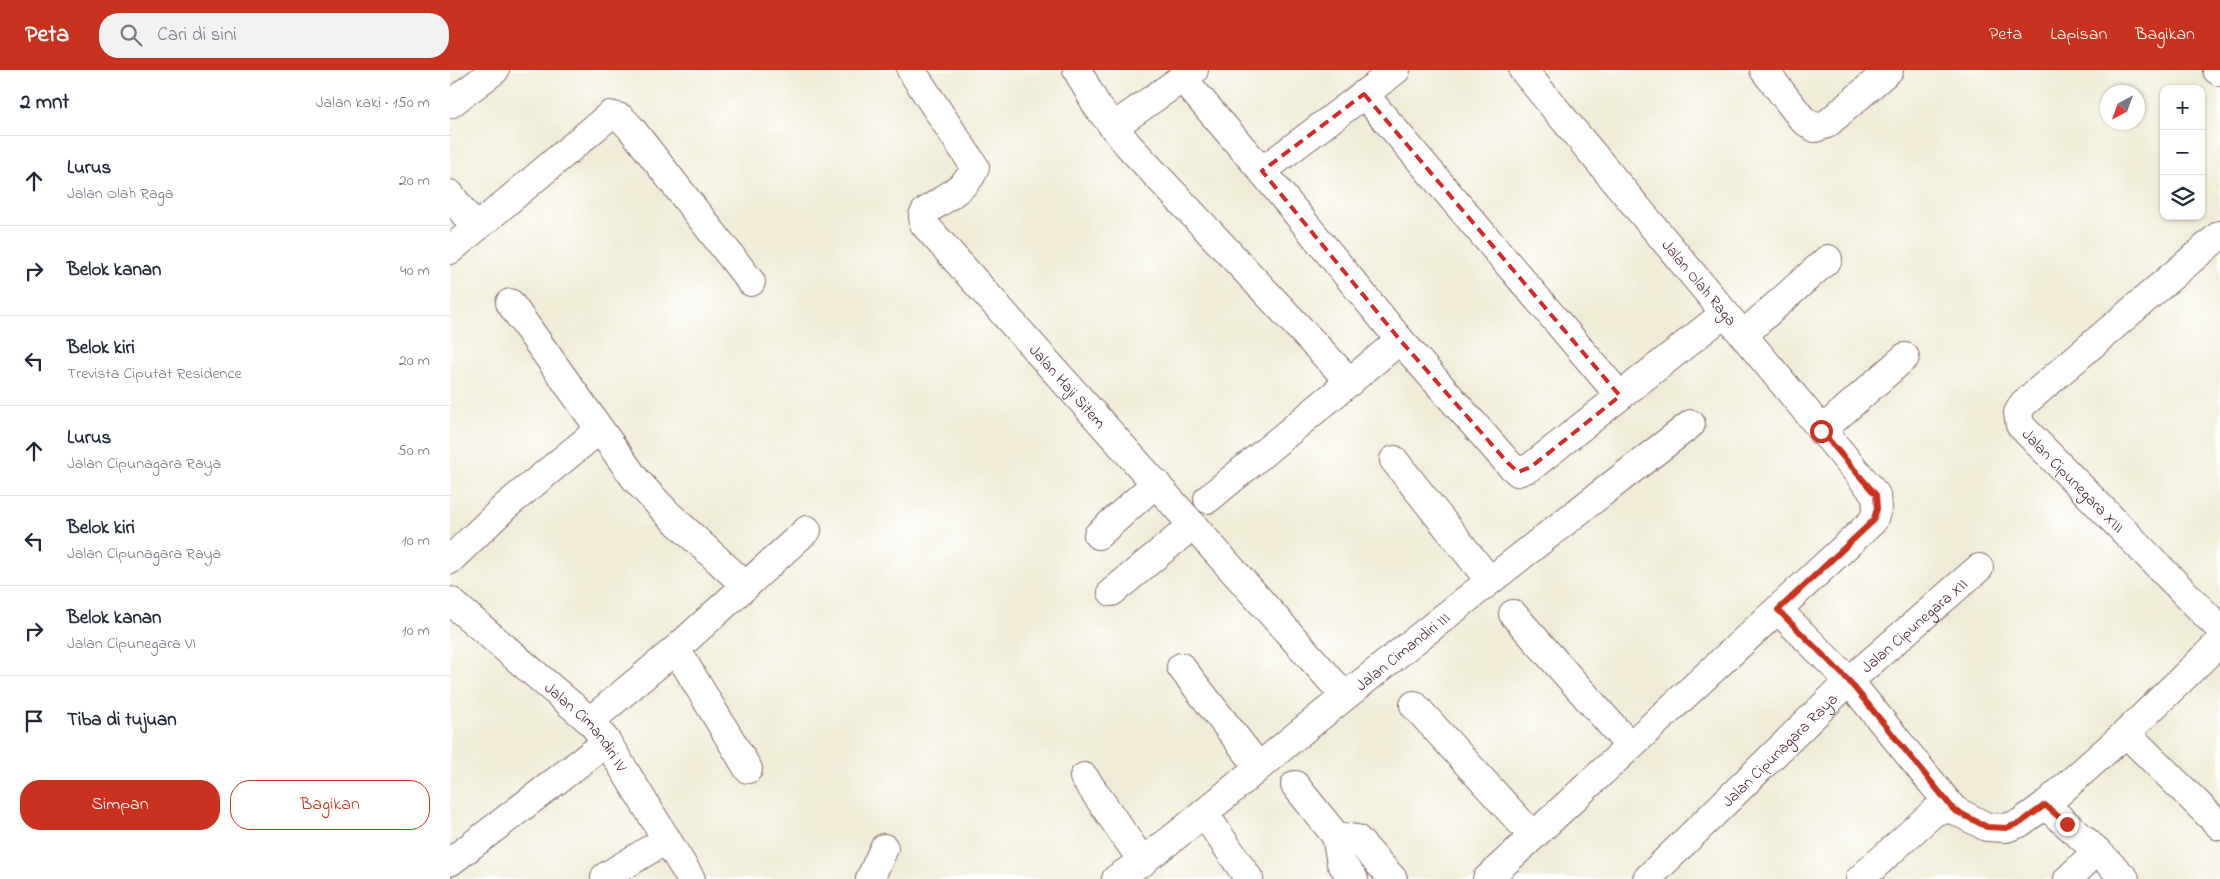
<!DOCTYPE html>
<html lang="id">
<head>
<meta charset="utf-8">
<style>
	:root { --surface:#fff; --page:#f2f2f3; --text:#1f2937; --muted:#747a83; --line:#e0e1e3; --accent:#c8321e }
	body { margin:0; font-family:"Indie Flower",sans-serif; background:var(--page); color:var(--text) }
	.controls { position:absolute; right:15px; top:15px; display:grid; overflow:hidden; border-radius:10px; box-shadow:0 1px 4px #0004 }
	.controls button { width:45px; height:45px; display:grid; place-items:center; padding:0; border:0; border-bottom:1px solid var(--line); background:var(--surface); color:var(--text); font:25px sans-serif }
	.compass { position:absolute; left:1650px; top:15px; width:45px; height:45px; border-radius:50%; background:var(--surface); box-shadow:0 1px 4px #0004; rotate:221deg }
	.stop { position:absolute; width:15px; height:15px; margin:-11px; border:4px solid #c8321e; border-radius:50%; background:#fff }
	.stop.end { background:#c8321e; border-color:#fff; box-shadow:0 1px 5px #0008 }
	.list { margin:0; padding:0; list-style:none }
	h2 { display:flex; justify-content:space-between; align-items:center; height:65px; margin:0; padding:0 20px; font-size:21px }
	h2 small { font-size:16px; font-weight:400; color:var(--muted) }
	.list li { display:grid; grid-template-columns:32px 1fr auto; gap:15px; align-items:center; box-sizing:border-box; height:90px; padding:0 20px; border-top:1px solid var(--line) }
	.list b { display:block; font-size:19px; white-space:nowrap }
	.list p { margin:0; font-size:16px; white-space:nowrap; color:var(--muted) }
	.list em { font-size:16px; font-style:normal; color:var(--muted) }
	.actions { display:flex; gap:10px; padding:15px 20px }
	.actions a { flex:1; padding:11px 0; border:1px solid var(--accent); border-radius:20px; text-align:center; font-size:18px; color:var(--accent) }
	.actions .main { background:var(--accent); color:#fff }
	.icon { flex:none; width:28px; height:28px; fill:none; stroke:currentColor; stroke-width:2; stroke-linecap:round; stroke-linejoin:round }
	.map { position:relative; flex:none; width:1770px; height:809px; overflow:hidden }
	header { display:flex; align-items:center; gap:30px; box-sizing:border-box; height:70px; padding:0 25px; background:var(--accent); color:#fff }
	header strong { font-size:24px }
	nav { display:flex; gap:28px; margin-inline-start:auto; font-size:18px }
	.search { width:350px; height:45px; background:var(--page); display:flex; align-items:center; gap:12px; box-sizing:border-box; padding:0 18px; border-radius:20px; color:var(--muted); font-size:19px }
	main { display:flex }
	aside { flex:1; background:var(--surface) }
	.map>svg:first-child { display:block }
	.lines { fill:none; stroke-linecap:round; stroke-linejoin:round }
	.minor-casing { stroke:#846766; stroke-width:30 }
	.minor { stroke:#fff; stroke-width:28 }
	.route { stroke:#c8321e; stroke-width:6 }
	.marked { fill:none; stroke:#d62828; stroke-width:4; stroke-dasharray:10 6; stroke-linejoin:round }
	.labels { text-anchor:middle; stroke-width:4; stroke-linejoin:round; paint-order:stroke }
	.street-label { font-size:16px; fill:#4a1f2b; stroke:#fff }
</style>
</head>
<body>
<header>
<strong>Peta</strong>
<div class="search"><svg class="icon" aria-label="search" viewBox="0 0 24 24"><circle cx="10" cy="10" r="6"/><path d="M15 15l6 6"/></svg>Cari di sini</div>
<nav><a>Peta</a><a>Lapisan</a><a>Bagikan</a></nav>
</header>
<main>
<aside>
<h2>2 mnt<small>Jalan kaki · 150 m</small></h2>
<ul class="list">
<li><svg class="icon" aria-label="ahead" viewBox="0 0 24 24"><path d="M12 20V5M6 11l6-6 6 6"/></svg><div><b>Lurus</b><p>Jalan Olah Raga</p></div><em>20 m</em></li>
<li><svg class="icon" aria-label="right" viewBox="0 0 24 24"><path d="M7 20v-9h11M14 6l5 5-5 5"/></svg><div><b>Belok kanan</b></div><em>40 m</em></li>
<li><svg class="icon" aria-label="left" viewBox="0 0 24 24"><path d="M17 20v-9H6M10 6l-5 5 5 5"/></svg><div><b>Belok kiri</b><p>Trevista Ciputat Residence</p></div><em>20 m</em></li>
<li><svg class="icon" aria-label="ahead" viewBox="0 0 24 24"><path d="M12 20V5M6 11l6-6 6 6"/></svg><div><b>Lurus</b><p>Jalan Cipunagara Raya</p></div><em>50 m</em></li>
<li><svg class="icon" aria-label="left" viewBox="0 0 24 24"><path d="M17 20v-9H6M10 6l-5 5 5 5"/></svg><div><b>Belok kiri</b><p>Jalan Cipunagara Raya</p></div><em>10 m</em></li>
<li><svg class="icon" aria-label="right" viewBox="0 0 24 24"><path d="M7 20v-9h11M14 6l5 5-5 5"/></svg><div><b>Belok kanan</b><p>Jalan Cipunegara VI</p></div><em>10 m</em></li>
<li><svg class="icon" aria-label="arrive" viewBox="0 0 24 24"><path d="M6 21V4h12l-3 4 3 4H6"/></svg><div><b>Tiba di tujuan</b></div></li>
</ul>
<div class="actions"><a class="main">Simpan</a><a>Bagikan</a></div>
</aside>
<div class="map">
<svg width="1770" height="809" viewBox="0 0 1770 809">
	<rect width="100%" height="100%" fill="#fff"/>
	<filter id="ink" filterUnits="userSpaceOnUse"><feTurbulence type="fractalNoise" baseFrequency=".02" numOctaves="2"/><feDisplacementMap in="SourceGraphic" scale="10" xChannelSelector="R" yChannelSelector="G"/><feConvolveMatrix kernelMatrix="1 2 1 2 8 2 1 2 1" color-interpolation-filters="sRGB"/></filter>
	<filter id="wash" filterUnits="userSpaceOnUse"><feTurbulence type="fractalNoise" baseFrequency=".0096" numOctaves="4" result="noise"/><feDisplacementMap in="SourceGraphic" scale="20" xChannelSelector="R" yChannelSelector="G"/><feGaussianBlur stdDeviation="1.12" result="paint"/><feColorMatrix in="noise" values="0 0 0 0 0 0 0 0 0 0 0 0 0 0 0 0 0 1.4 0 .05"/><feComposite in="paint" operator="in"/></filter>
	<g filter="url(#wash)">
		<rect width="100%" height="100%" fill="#f0ecd5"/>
	</g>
	<g filter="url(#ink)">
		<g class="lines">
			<g class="minor-casing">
				<g id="minor">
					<path id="s1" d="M461 0 525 97C521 115 490 131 475 142L473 146 474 154 895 626"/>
					<polyline points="627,0 647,36 678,75 900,312"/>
					<polyline points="1314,0 1353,50 1365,58 1377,54 1439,0"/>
					<polyline points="1767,0 1770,2"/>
					<polyline points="733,9 812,101 950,270 1058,393 1068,402 1081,397 1275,243"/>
					<polyline points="914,24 1170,326"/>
					<polyline points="0,34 45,0"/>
					<polyline points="663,57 744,0"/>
					<polyline points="812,101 946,0"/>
					<polyline points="0,124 25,158"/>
					<path id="s2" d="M1770 165 1573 334 1568 343 1570 355 1770 559"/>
					<polyline points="0,180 160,45 171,48 180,57 301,212"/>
					<polyline points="60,233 186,410 218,444 296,516"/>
					<polyline points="1293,265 1378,189"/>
					<polyline points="1371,361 1455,287"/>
					<polyline points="944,390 1039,510"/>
					<polyline points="758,429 950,270"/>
					<polyline points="648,465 706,413"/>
					<polyline points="0,490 56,436 149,360"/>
					<polyline points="662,522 743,455"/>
					<path id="s3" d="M0 531 140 651 157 672 241 809"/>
					<path id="s4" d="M1328 540 1399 611 1529 498"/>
					<polyline points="1063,544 1180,676"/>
					<polyline points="226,579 298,699"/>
					<polyline points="731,597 808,696"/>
					<polyline points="964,635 1083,766"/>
					<polyline points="140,651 226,579 357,460"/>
					<polyline points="1676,663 1770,756"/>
					<polyline points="634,707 693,792"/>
					<polyline points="845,715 886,766 891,793 904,809"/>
					<polyline points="1595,735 1647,781 1675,809"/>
					<polyline points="754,743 799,809"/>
					<polyline points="886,766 907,769 943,809"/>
					<polyline points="0,792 157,672"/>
					<polyline points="155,807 217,769"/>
					<polyline points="420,809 434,778"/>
					<path id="s5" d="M666 809C738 762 800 702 867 649 991 549 1115 451 1241 354"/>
					<polyline points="1037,809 1423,451 1427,439 1426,425 1073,0"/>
					<path id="s6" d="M1197 809 1399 611 1504 740 1537 757 1556 758 1570 753 1595 735 1676 663 1770 572"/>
					<polyline points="1410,809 1484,742 1493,739 1504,740"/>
					<polyline points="1618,809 1647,781"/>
				</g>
			</g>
			<use href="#minor" class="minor"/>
		</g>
	</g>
	<g class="lines" filter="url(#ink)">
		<polyline class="route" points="1371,361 1426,425 1427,439 1423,451 1328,540 1399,611 1504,740 1537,757 1556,758 1570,753 1595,735 1617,754"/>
	</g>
	<path class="marked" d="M914 24 1170 326 1081 397 1068 402 1058 393 950 270 812 101Z"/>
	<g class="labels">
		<g class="street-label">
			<text transform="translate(1250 212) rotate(50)" y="6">Jalan Olah Raga</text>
			<text dy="6" stroke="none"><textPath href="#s1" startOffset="414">Jalan Haji Sitem</textPath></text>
			<text dy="6" stroke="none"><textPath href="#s2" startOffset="359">Jalan Cipunegara XIII</textPath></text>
			<text dy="6" stroke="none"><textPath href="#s4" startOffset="186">Jalan Cipunegara XII</textPath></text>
			<text dy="6" stroke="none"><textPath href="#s5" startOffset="366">Jalan Cimandiri III</textPath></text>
			<text dy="6" stroke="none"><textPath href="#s3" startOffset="186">Jalan Cimandiri IV</textPath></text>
			<text dy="6" stroke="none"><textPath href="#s6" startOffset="185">Jalan Cipunagara Raya</textPath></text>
		</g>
	</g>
</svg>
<div class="controls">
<button>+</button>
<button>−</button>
<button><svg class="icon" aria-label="layers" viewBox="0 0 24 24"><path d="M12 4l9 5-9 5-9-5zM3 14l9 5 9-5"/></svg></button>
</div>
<svg class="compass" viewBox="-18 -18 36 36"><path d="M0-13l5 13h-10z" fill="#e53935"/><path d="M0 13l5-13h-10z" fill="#747a83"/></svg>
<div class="stop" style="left:1371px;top:361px"></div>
<div class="stop end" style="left:1617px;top:754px"></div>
</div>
</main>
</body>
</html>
